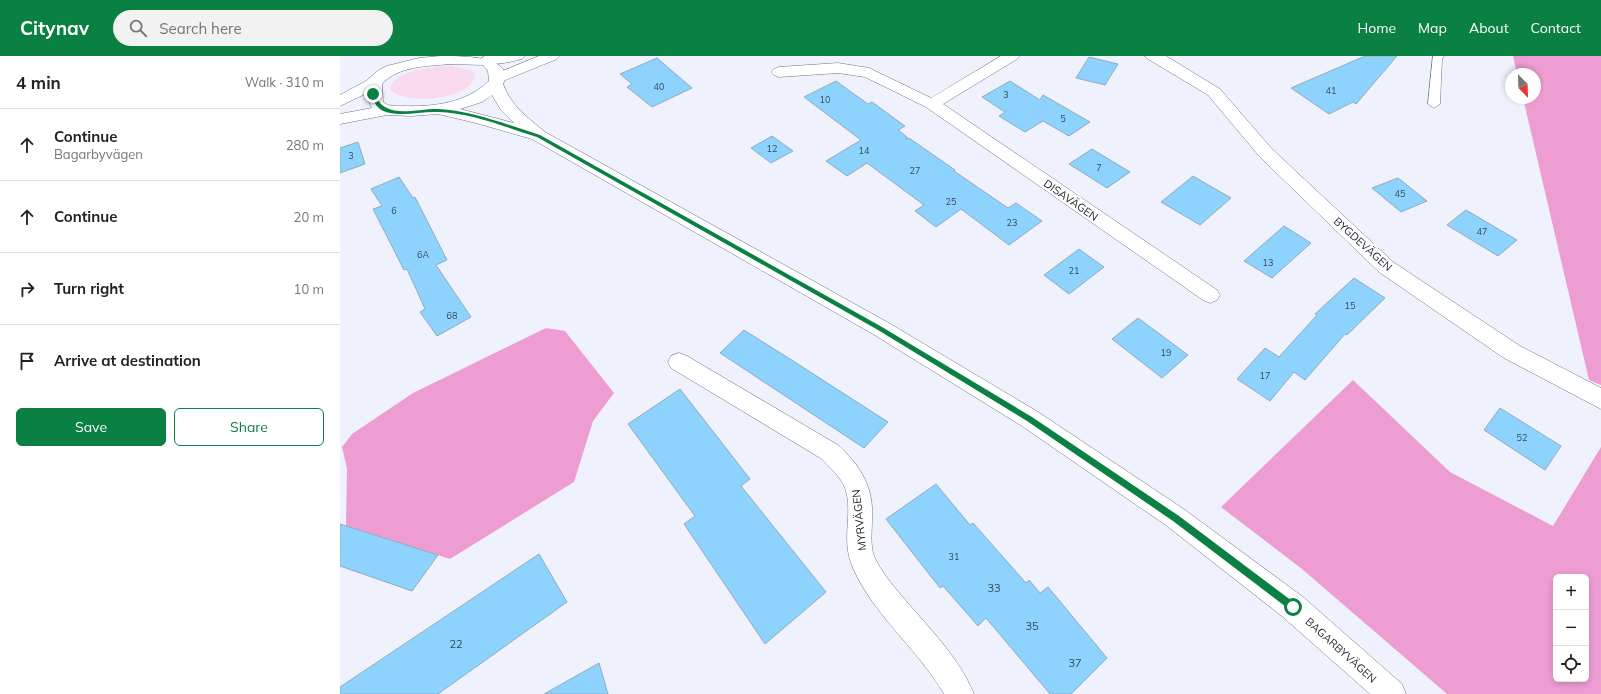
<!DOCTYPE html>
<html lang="en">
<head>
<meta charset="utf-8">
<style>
	:root { --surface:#fff; --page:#f2f2f2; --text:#222; --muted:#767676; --line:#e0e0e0; --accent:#0b8043 }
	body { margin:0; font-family:Mulish,sans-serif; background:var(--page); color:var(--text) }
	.controls { position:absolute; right:12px; bottom:12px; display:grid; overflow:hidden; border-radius:6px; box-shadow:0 2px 6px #0003 }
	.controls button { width:36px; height:36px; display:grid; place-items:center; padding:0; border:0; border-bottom:1px solid var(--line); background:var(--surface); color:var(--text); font:20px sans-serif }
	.compass { position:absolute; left:1165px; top:12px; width:36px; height:36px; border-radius:50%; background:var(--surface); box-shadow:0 2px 6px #0003; rotate:157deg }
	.stop { position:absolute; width:12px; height:12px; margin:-9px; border:3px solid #0b8043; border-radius:50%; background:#fff }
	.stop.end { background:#0b8043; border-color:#fff; box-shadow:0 1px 4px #0008 }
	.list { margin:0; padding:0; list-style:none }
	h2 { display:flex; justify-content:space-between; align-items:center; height:52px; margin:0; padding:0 16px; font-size:17px }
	h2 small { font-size:13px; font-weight:400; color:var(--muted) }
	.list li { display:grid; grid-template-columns:26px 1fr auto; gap:12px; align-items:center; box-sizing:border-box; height:72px; padding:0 16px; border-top:1px solid var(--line) }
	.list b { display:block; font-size:15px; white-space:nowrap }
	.list p { margin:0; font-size:13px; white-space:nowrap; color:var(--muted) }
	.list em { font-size:13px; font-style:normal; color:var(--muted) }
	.actions { display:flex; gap:8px; padding:12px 16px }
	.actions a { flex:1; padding:9px 0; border:1px solid var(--accent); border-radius:6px; text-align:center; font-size:14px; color:var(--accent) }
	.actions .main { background:var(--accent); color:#fff }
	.icon { flex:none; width:22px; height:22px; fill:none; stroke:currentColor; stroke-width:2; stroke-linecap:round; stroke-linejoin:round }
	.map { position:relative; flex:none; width:1261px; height:638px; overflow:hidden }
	header { display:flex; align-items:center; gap:24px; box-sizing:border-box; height:56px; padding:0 20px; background:var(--accent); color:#fff }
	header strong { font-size:19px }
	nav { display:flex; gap:22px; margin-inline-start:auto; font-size:14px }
	.search { width:280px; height:36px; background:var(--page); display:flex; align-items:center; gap:10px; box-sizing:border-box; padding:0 14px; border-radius:22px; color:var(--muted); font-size:15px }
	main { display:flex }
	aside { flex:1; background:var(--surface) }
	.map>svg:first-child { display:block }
	.green { fill:#f8daec }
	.forest { fill:#ed9dd2; fill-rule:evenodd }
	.building { fill:#8ed2fe; stroke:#93abbb }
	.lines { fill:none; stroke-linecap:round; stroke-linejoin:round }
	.lane-casing { stroke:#6d748a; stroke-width:1 }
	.street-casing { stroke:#6d748a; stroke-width:1 }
	.secondary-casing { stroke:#6d748a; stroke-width:1 }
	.lane { fill:#fff; fill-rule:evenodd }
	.street { fill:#fff; fill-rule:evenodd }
	.secondary { fill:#fff; fill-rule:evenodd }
	.route { fill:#0b8043 }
	.labels { text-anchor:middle; stroke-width:4; stroke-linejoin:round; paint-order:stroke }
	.number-label { font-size:9px; fill:#364a5a }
	.street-label { font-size:11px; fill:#191c24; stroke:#fff }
	.near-number-label { font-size:11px; fill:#364a5a }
</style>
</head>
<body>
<header>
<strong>Citynav</strong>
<div class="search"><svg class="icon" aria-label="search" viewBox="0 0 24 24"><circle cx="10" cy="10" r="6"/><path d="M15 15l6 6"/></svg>Search here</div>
<nav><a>Home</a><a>Map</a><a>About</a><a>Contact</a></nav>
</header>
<main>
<aside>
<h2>4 min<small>Walk · 310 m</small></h2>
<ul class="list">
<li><svg class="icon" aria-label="ahead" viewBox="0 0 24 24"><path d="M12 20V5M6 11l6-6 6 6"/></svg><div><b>Continue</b><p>Bagarbyvägen</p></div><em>280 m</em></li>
<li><svg class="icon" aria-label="ahead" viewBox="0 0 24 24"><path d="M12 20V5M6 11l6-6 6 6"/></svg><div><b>Continue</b></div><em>20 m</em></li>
<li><svg class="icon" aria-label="right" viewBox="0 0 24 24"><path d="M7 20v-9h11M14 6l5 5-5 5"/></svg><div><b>Turn right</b></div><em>10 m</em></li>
<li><svg class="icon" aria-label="arrive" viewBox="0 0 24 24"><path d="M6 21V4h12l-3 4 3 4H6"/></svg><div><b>Arrive at destination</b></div></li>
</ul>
<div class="actions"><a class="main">Save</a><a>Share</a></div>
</aside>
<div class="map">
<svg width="1261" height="638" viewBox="0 0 1261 638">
	<rect width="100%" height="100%" fill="#eff2fd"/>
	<path class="green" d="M112 10 132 15 135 18C134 44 66 50 50 34 52 14 96 10 112 10Z"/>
	<g class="forest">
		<polygon points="1173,0 1261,0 1261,329 1249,324 1183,42 1195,42 1195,18 1177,18"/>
		<polygon points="206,272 225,275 274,337 253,365 234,426 110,503 6,470 7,413 2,391 12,378 73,337"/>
		<path d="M1013 324 1110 416 1213 470 1261 391V638H1107L962 513 881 451ZM1216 521H1246V623H1216Z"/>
	</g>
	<g class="building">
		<polygon points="1025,0 1057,0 1016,48 1013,46 989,58 951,32"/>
		<polygon points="749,1 778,8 765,29 736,22"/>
		<polygon points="317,2 352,32 312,51 287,31 292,28 280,18"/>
		<polygon points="496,25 528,48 532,46 565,70 558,74 567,81 566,83 569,82 615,114 614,115 668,152 676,147 702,165 669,189 621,153 596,171 575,155 584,149 527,107 507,120 486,105 521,84 464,41"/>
		<polygon points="670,25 700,44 703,39 750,66 729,80 703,65 685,76 659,60 665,56 642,41"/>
		<polygon points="432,80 453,95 431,107 411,92"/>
		<polygon points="18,86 25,108 0,117 0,92"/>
		<polygon points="752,93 790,116 767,132 729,108"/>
		<polygon points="853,120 891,142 860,169 821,146"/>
		<polygon points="59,121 73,142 75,141 107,204 96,209 131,261 97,280 80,256 85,253 67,213 64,214 33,153 42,150 31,133"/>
		<polygon points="1058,122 1087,145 1061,156 1032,132"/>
		<polygon points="1126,154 1177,184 1158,200 1107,169"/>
		<polygon points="944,170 971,187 932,222 904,205"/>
		<polygon points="739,193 764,211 729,238 704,219"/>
		<polygon points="1014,222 1045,242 1007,279 1005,278 965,324 954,316 930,345 897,323 925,292 939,301 977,259 975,258"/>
		<polygon points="798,262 848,299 822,322 772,283"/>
		<polygon points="404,274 461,310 548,366 524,392 380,297"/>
		<polygon points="340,333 410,423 401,430 486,536 425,588 344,468 355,460 288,368"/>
		<polygon points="1160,352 1221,390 1205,414 1144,374"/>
		<polygon points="596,428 630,469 633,467 686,527 689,524 700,537 708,531 767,602 731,638 710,638 646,562 638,570 603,530 600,532 546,463"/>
		<polygon points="0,468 98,499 72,535 0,510"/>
		<polygon points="199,498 227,546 98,638 0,638 0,631"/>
		<polygon points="259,607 268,638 204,638"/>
	</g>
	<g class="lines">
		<g class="lane-casing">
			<polygon id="lane" points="1093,0 1104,0 1102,3 1100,48 1094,52 1088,48"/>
		</g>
		<g class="street-casing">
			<g id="street">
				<path d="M145 0H185L182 3C170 6 154 10 142 7L139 4Z"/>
				<polygon points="199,0 220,0 217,3 163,25 153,25 150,22 153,19"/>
				<polygon points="661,0 680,0 677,3 603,48 877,234 880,239 877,244 870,247 863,244 586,51 525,21 498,17 439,21 434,19 431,16 434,13 439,11 498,7 529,12 591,42"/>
				<polygon points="805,0 826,0 880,33 932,93 1053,206 1180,290 1261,332 1261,353 1164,302 1039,216 920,101 868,39 808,3"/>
				<path d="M339 297 347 300 498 389C521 410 534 432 532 463 532 475 530 489 534 500 541 516 554 531 566 545 591 574 619 602 634 638H604C578 593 534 560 513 512 500 483 514 458 505 432 501 421 490 412 482 403L331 312 328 306 331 300Z"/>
			</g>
		</g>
		<g class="secondary-casing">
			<path id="secondary" d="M101 0C119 0 153 0 163 13 165 18 166 23 163 28 171 50 188 62 205 76L547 266 698 356 845 454 963 541 1062 628 1066 638H1030L943 561 827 470 682 370 533 278 192 83 136 67 98 58 72 60 47 59 0 68V58L32 52 25 38 0 50V39L26 25 39 14 47 10 79 2ZM111 8 143 9 148 15 149 25C126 47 94 51 64 50 56 50 49 51 43 46L42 28C58 10 88 10 111 8ZM152 39 161 54 174 67 120 53 142 46Z"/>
		</g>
		<use href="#lane" class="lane"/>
		<use href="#street" class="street"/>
		<use href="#secondary" class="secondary"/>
	</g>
	<path class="route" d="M33 37C39 41 36 47 47 52 60 59 84 52 99 53 133 55 168 69 200 79L542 271 692 361 839 460 956 548V554H950L833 465 687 365 538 274 197 81C165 71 132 57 98 56 82 55 63 61 46 56 37 53 34 47 31 38Z"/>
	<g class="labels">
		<g class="number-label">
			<text x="319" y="34">40</text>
			<text x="991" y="38">41</text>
			<text x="666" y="42">3</text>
			<text x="485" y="47">10</text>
			<text x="723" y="66">5</text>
			<text x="432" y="96">12</text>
			<text x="524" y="98">14</text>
			<text x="11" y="103">3</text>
			<text x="759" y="115">7</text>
			<text x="575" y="118">27</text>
			<text x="1060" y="141">45</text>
			<text x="611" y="149">25</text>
			<text x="54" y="158">6</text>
			<text x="672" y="170">23</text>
			<text x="1142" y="179">47</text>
			<text x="83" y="202">6A</text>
			<text x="928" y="210">13</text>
			<text x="734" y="218">21</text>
			<text x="1010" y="253">15</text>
			<text x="112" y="263">68</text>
			<text x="826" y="300">19</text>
			<text x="925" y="323">17</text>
			<text x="1182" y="385">52</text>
			<text x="614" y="504">31</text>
		</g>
		<g class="street-label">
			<text transform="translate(731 144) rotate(35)" y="4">DISAVÄGEN</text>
			<text transform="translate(1023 188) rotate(42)" y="4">BYGDEVÄGEN</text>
			<text transform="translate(519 464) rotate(-96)" y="4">MYRVÄGEN</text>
			<text transform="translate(1001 594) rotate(42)" y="4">BAGARBYVÄGEN</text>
		</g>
		<g class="near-number-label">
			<text x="654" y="536">33</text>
			<text x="692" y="574">35</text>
			<text x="116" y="592">22</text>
			<text x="735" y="611">37</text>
		</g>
	</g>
</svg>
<div class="controls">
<button>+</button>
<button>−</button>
<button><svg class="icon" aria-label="locate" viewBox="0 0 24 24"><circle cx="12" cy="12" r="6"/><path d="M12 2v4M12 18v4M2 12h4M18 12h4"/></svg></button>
</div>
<svg class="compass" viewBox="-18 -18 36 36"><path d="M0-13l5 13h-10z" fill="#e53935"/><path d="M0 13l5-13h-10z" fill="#767676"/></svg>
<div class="stop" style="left:953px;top:551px"></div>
<div class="stop end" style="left:33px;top:38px"></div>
</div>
</main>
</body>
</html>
